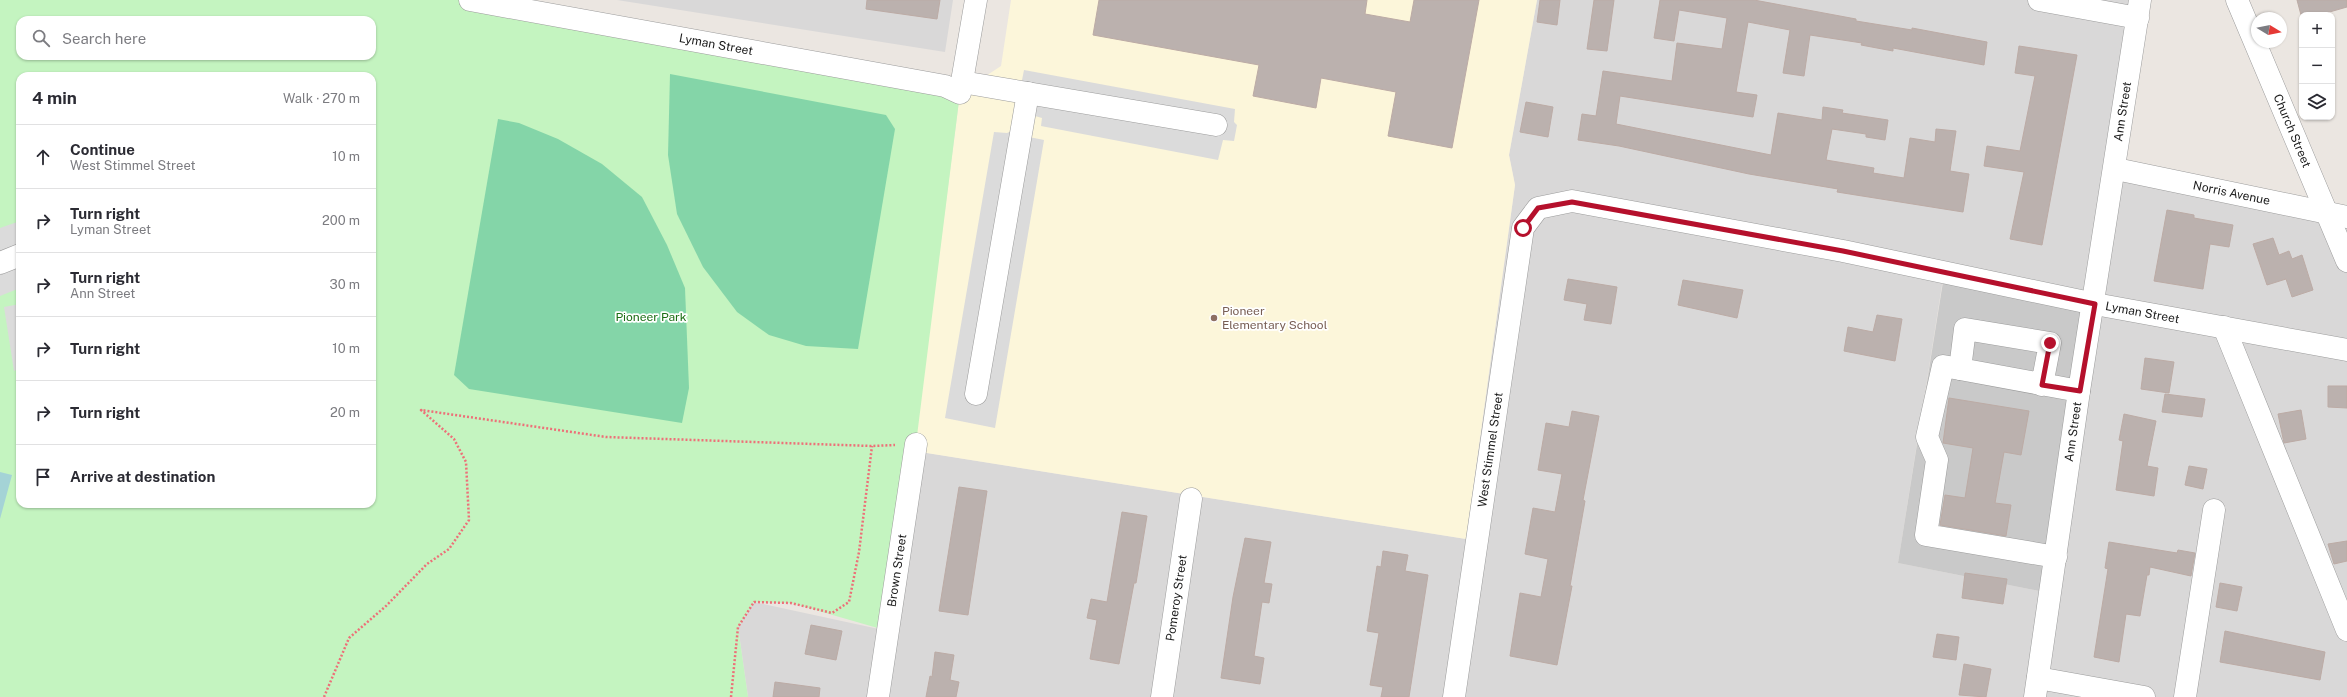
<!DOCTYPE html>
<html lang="en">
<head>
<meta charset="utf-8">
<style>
	:root { --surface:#fff; --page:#f7f7f7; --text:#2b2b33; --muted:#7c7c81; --line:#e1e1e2 }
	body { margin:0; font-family:"Public Sans",sans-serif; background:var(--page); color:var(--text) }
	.controls { position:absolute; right:12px; top:12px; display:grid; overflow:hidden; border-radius:8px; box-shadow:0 1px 3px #0004 }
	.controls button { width:36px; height:36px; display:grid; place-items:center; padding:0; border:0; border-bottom:1px solid var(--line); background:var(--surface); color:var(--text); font:20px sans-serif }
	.compass { position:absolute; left:2251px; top:12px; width:36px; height:36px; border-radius:50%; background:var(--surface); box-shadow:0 1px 3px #0004; rotate:100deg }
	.stop { position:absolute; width:12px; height:12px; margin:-9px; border:3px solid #b5102c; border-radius:50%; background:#fff }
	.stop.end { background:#b5102c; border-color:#fff; box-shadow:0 1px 4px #0008 }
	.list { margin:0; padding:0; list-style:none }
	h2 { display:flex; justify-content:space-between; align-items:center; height:52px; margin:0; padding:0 16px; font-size:17px }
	h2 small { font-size:13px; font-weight:400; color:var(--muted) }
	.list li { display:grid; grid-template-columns:26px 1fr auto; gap:12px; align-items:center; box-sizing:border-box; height:64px; padding:0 16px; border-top:1px solid var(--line) }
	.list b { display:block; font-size:15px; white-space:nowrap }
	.list p { margin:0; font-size:13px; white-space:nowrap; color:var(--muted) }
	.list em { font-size:13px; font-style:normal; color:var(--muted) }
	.icon { flex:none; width:22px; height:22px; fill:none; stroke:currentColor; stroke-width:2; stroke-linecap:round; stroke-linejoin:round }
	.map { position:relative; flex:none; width:2347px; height:697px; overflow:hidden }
	.search { position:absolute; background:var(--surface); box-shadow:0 1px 3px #0004; left:16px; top:16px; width:360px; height:44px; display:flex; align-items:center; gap:10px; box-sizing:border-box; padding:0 14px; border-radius:12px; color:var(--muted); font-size:15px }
	.panel { position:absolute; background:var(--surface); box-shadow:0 1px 3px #0004; left:16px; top:72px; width:360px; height:436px; border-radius:12px }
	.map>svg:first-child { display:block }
	.residential { fill:#d9d8d8 }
	.education { fill:#fcf6da }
	.religious { fill:#c9c9c9 }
	.park { fill:#c4f4c0; fill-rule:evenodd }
	.pitch { fill:#84d5a8 }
	.parking { fill:#dbdbdb }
	.water { fill:#a4d3d6 }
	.building { fill:#bbb1ae; stroke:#bcaba5 }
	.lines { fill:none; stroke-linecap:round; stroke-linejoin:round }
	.minor-casing { stroke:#9c9c9c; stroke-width:23 }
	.path { stroke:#ed7078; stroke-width:2.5; stroke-dasharray:2 2; stroke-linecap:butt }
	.minor { stroke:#fff; stroke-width:22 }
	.route { stroke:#b5102c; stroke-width:5 }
	.education-dot { fill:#8d6e63; stroke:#fff; stroke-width:1.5 }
	.labels { text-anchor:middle; stroke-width:3.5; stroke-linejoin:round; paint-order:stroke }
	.street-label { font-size:12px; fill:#1b1b1b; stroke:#fff }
	.education-label { font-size:12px; fill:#785e54; stroke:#fff; text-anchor:start }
	.park-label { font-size:12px; fill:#1b6e14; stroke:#fff }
</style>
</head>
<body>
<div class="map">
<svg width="2347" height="697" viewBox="0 0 2347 697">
	<rect width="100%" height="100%" fill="#ebe6e1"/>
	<g class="residential">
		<polygon points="617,0 953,0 945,52"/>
		<polygon points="1537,0 2131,0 2086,292 1945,266 1898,563 2044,592 2028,697 748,697 738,627 754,602 888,631 921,452 1466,539 1515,185 1509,155"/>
		<polygon points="2117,177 2347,223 2347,697 2040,697"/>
	</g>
	<polygon class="education" points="1011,0 1537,0 1509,155 1515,185 1466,539 914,451 960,93 1001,66"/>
	<polygon class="religious" points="1943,282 2086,309 2044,592 1898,563"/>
	<path class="park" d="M0 0H470L960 93 916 444 888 631 791 603 754 602 738 627 748 697H0ZM20 20H372V56H20ZM20 76H372V504H20Z"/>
	<g class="pitch">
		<polygon points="670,74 886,115 895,129 858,349 806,346 769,335 737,312 703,267 677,214 668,155"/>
		<polygon points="498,119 519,123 558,139 602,164 642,197 667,245 685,288 689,388 682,423 469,389 454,375"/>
	</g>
	<g class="parking">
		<polygon points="1024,70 1235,109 1234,122 1237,125 1234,141 1223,140 1218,160 1041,126 1042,118 1035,116 1029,137 1044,140 995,428 945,418 994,132 1007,133 1012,131"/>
		<polygon points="20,221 20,288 0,296 0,228"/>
		<polygon points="20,304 20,368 14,371 4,307"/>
	</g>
	<polygon class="water" points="0,472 12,475 0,519"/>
	<g class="building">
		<polygon points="867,0 940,0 937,19 866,9"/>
		<polygon points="1099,0 1367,0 1365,14 1410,22 1414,0 1479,0 1452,148 1388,136 1396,92 1321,78 1316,108 1253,96 1259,65 1093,35"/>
		<polygon points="1540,0 1560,0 1557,25 1537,22"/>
		<polygon points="1594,0 1614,0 1607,51 1587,49"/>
		<polygon points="1660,0 1754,0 1856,19 1856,21 1912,30 1912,28 1987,42 1984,65 1893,48 1893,51 1861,45 1862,43 1810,35 1804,76 1783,73 1790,30 1748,22 1736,92 1757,95 1753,117 1620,96 1616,124 1771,155 1778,113 1822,120 1823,107 1843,110 1842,113 1888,120 1885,140 1866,137 1866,134 1832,129 1826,160 1874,168 1873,173 1904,178 1910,138 1935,142 1936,129 1956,131 1950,171 1969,174 1963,212 1837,192 1838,189 1749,174 1619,146 1578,140 1582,114 1596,116 1603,71 1672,81 1677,43 1722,49 1727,18 1679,10 1674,41 1654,38"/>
		<polygon points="2297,0 2347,0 2347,7 2319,15 2301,15"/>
		<polygon points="2019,46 2077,55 2042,245 2010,239 2024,172 1984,166 1987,146 2020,151 2035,76 2015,73"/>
		<polygon points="1526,102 1553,107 1548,137 1520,132"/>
		<polygon points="2167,210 2194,215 2194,218 2233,225 2229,247 2210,244 2203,289 2154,281"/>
		<polygon points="2273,238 2279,255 2289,251 2292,259 2302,255 2313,290 2292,297 2286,279 2267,285 2253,244"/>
		<polygon points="1568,279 1617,287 1611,324 1584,320 1587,304 1564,300"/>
		<polygon points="1683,280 1743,290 1737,318 1678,305"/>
		<polygon points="1877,315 1902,319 1895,361 1844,351 1848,327 1873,332"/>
		<polygon points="2145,358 2174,362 2169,393 2141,389"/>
		<polygon points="2328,386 2347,386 2347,408 2328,407"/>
		<polygon points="2165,394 2205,399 2202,417 2162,412"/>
		<polygon points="1949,398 2029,411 2021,455 2004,452 1995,503 2011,505 2006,536 1940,525 1945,495 1965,498 1973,448 1943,443"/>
		<polygon points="2301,410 2306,439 2284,443 2278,414"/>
		<polygon points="1572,411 1599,416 1583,500 1585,501 1570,586 1572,586 1557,665 1510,656 1520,593 1541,597 1548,559 1525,554 1533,508 1555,512 1562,474 1538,470 1546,423 1569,427"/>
		<polygon points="2124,414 2156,421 2147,466 2158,468 2154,496 2116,490 2123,441 2119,440"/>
		<polygon points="2189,466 2207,469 2203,489 2185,485"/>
		<polygon points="959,487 987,491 968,615 939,611"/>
		<polygon points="1122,512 1147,516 1136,583 1134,583 1119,664 1090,659 1097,620 1087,618 1091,599 1107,602"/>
		<polygon points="1245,538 1271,542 1264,583 1272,584 1269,603 1262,602 1254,656 1264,658 1260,684 1221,678 1233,597"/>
		<polygon points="2347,541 2347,561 2334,564 2328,544"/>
		<polygon points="2109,542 2177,553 2178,550 2195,553 2191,576 2150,567 2149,575 2147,575 2140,616 2126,614 2119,662 2094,657 2108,569 2105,568"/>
		<polygon points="1383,551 1408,555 1405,571 1428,575 1409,697 1381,697 1383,687 1370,685 1379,633 1367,631 1377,566 1381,567"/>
		<polygon points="1965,573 2007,579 2003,604 1962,598"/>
		<polygon points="2220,583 2242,587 2237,611 2216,607"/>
		<polygon points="811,625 842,631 836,660 805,654"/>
		<polygon points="2225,631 2325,652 2320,680 2220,662"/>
		<polygon points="1937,634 1959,637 1956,660 1933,657"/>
		<polygon points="935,652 954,655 950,680 959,682 956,697 926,697 930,676 932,677"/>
		<polygon points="1964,664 1991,669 1986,697 1959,695"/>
		<polygon points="775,682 820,688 819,697 773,697"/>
	</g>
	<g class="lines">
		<g class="minor-casing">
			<g id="minor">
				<path id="s1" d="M470 0 945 86 960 93 976 0"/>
				<polyline points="2039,0 2138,18"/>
				<path id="s2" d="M2237 0 2347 261"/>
				<polyline points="962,82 1216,125"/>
				<path id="s3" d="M2116 169 2347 217"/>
				<polyline points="0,263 20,255"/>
				<polyline points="2224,327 2347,630"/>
				<polyline points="1960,369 1943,366 1927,437 1937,460 1926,535 2056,557"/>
				<polyline points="2042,385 2050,343 1965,329 1960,369 2079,391"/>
				<polyline points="976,394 1028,93"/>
				<polyline points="2038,678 2144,697"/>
				<path id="s4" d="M878 697 916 444"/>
				<path id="s5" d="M1162 697 1191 499"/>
				<path id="s6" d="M1454 697 1523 228 1538 208 1572 201 1843 251 2095 304 2347 350"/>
				<path id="s7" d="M2035 697 2079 391 2140 0"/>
				<polyline points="2185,697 2214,510"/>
			</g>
		</g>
		<g class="path">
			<polyline points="324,697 349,638 386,606 427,564 449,549 469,520 466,462 454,439 421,410 606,437 872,446 895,445"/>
			<polyline points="731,697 738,627 754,602 791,603 832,613 849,602 859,552 872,446"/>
		</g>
		<use href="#minor" class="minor"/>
	</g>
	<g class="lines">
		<polyline class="route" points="1523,228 1538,208 1572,202 1843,251 2095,304 2080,391 2042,385 2050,343"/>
	</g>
	<circle class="education-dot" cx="1214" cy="318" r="4"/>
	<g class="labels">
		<g class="street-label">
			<text dy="4" stroke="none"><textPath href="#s1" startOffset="250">Lyman Street</textPath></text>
			<text dy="4" stroke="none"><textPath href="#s7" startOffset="592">Ann Street</textPath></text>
			<text dy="4" stroke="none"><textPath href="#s2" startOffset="142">Church Street</textPath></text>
			<text dy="4" stroke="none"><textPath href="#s3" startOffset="118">Norris Avenue</textPath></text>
			<text dy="4" stroke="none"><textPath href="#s6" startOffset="1115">Lyman Street</textPath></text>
			<text dy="4" stroke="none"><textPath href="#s7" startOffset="268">Ann Street</textPath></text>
			<text dy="4" stroke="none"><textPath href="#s6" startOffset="250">West Stimmel Street</textPath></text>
			<text dy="4" stroke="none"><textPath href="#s4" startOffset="128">Brown Street</textPath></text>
			<text dy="4" stroke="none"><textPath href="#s5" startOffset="100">Pomeroy Street</textPath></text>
		</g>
		<g class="education-label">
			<text x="1222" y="315">Pioneer<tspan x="1222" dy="14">Elementary School</tspan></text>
		</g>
		<g class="park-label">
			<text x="651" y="321">Pioneer Park</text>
		</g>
	</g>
</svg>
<div class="controls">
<button>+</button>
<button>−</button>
<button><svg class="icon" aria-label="layers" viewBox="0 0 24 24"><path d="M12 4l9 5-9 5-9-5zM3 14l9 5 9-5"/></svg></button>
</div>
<svg class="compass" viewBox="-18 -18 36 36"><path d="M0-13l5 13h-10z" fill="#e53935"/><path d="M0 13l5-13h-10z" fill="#7c7c81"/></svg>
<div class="stop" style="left:1523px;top:228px"></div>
<div class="stop end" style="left:2050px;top:343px"></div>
<div class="search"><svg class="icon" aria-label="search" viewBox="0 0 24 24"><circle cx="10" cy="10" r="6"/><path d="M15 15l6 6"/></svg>Search here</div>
<section class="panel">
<h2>4 min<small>Walk · 270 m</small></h2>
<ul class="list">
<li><svg class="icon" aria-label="ahead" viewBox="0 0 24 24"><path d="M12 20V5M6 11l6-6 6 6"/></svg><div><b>Continue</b><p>West Stimmel Street</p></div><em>10 m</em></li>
<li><svg class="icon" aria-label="right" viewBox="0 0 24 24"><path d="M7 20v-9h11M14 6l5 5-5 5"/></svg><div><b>Turn right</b><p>Lyman Street</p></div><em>200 m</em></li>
<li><svg class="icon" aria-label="right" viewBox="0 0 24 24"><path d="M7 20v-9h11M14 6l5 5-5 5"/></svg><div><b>Turn right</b><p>Ann Street</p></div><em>30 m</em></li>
<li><svg class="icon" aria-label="right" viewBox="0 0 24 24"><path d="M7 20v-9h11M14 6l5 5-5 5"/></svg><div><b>Turn right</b></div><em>10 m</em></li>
<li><svg class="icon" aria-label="right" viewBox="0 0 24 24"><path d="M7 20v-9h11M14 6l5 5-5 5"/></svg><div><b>Turn right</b></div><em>20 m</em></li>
<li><svg class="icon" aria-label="arrive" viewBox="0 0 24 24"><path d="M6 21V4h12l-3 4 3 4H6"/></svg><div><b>Arrive at destination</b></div></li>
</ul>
</section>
</div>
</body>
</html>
